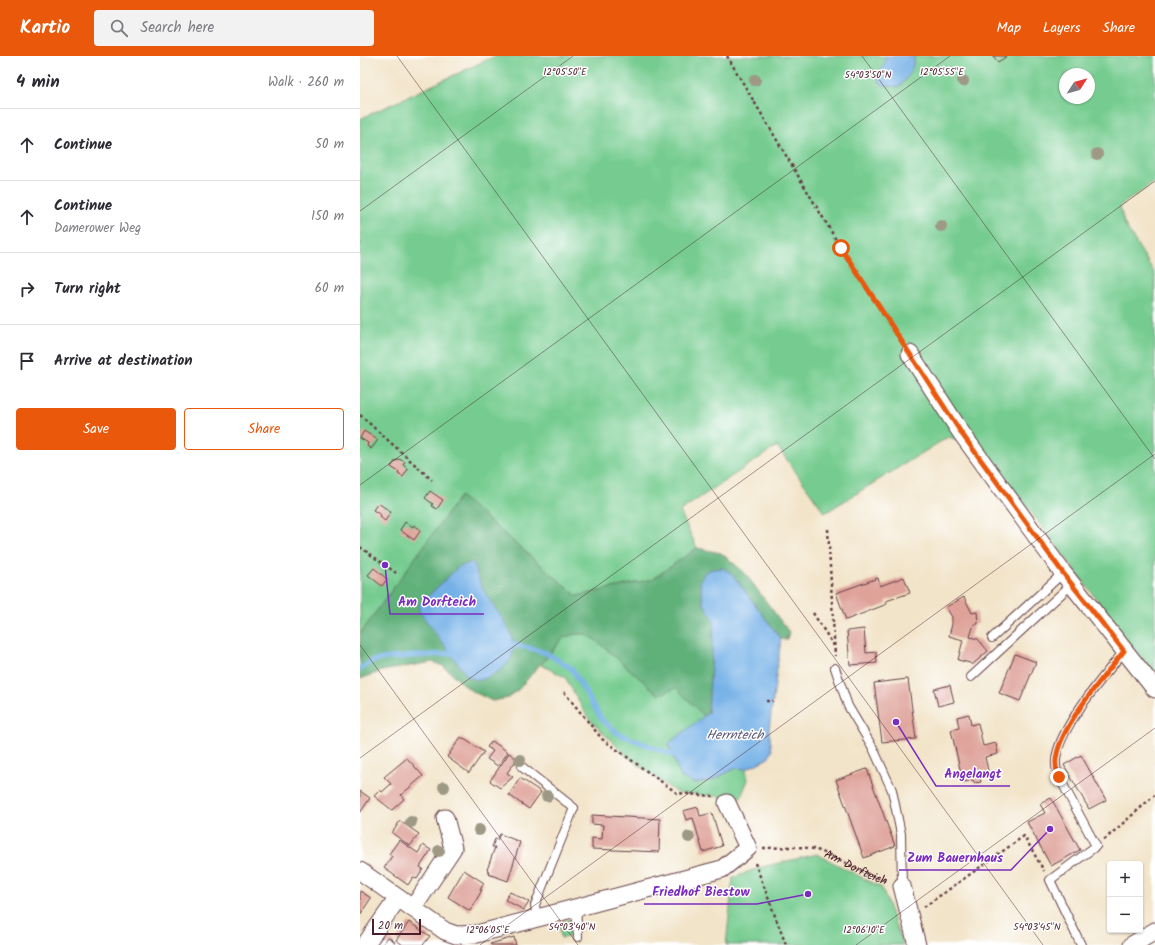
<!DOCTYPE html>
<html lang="en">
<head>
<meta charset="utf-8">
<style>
	:root { --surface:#fff; --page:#f2f2f3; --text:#2b2b33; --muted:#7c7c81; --line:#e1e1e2; --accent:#ea580c }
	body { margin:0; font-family:Kalam,sans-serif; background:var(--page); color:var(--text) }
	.controls { position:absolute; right:12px; bottom:12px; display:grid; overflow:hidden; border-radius:4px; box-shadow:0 1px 3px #0004 }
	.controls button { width:36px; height:36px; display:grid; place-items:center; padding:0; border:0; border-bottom:1px solid var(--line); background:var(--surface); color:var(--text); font:20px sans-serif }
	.compass { position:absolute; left:699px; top:12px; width:36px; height:36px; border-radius:50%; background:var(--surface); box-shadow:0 1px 3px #0004; rotate:54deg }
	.scale { position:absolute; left:12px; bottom:10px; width:49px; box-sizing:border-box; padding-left:4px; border:2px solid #4a1f2b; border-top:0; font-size:11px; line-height:14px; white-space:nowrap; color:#4a1f2b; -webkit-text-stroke:3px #fff; paint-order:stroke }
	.stop { position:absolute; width:12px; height:12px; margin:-9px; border:3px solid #ea580c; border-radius:50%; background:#fff }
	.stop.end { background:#ea580c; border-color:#fff; box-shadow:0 1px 4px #0008 }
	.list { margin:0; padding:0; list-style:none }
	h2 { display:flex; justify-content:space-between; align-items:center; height:52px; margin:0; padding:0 16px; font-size:17px }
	h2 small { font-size:13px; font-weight:400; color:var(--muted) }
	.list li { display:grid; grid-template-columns:26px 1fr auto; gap:12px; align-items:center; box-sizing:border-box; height:72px; padding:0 16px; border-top:1px solid var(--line) }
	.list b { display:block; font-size:15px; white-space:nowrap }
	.list p { margin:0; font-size:13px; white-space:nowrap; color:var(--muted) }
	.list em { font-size:13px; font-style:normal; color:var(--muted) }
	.actions { display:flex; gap:8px; padding:12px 16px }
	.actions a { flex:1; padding:9px 0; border:1px solid var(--accent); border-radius:4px; text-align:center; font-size:14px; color:var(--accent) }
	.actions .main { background:var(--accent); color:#fff }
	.icon { flex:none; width:22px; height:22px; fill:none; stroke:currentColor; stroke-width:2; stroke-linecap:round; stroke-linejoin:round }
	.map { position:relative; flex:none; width:795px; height:889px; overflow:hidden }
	header { display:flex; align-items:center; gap:24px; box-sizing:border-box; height:56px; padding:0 20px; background:var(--accent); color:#fff }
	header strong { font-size:19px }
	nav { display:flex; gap:22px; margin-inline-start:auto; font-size:14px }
	.search { width:280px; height:36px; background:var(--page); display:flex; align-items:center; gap:10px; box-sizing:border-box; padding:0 14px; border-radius:4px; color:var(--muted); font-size:15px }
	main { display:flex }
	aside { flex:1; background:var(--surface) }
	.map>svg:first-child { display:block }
	.green { fill:#76cc90; stroke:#60765e; fill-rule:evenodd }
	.forest { fill:#60b07a; stroke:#556852 }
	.water { fill:#75b1e7; stroke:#606889 }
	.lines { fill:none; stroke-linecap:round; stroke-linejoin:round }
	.stream { stroke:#75b1e7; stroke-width:5 }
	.building { fill:#dea299 }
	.lane-casing { stroke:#633d43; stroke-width:10 }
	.street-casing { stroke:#633d43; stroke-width:19 }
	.path { stroke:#633d43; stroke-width:2.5; stroke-dasharray:3 3; stroke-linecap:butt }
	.lane { stroke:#fff; stroke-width:8 }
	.street { stroke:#fff; stroke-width:17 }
	.tree { fill:#9e9985 }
	.route { stroke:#ea580c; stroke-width:5 }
	.ticks { fill:none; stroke:#4a1f2b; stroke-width:1; stroke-opacity:0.45 }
	.labels { text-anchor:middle; stroke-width:3; stroke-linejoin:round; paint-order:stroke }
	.street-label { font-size:12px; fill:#4a1f2b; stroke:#fff }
	.water-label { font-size:13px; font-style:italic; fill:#5b5976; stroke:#fff }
	.ticks-label { font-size:10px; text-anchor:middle; fill:#4a1f2b; stroke:#fff; stroke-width:3; stroke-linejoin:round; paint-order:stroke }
	.leader { fill:none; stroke:#7b2cbf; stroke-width:1.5 }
	.callout-dot { fill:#7b2cbf; stroke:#fff; stroke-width:1.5 }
	.callout-label { font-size:13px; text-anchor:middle; font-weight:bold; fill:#7b2cbf; stroke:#fff; stroke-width:3; stroke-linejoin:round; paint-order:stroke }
</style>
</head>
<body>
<header>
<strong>Kartio</strong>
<div class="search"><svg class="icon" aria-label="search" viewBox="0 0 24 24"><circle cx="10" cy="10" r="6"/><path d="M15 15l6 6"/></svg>Search here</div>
<nav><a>Map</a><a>Layers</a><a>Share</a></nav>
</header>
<main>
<aside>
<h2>4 min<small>Walk · 260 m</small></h2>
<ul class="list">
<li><svg class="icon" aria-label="ahead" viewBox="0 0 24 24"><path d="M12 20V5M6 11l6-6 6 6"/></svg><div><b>Continue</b></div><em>50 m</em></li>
<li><svg class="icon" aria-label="ahead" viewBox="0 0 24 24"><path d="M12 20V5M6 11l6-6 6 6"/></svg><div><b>Continue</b><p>Damerower Weg</p></div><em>150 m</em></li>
<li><svg class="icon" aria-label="right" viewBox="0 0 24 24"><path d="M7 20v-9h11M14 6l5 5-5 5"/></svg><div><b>Turn right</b></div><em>60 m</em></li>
<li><svg class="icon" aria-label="arrive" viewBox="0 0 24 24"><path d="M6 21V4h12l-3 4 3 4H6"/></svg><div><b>Arrive at destination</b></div></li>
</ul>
<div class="actions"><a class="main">Save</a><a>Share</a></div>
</aside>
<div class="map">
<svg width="795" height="889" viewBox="0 0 795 889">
	<rect width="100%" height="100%" fill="#fff"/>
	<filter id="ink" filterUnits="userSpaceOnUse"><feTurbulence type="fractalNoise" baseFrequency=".025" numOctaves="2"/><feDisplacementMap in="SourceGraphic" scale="8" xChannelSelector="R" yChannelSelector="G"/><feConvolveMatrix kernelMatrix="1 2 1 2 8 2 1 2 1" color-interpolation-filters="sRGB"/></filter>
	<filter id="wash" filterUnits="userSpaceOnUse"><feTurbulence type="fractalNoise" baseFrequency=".012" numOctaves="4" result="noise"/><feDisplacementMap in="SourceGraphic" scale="16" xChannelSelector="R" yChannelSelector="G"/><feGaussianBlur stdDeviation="0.9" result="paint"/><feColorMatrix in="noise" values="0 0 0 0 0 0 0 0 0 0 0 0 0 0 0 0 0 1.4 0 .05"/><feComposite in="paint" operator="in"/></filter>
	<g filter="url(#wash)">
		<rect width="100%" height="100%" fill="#f2e4c9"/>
		<g class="green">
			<path d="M135 0H525L526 8 554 5V0H795V126L760 150 764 167 795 218V621L622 391 588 381 465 457 417 390 320 455 337 492 293 523 217 540 100 441 0 578V63ZM705 18H729V42H705Z"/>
			<polygon points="214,578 225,578 316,632 345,661 308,688 333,727 351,725 376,712 386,713 388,724 381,741 364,741 317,737 269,702 228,662 205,621 181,609 203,582"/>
			<polygon points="457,798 522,832 543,889 366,889 373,822 398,812"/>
			<polygon points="213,863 214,880 201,882 199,866"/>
		</g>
		<polygon class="forest" points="100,440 217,540 293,523 337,492 361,497 384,516 429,576 427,583 421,583 372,518 343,546 354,564 348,657 345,661 316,632 299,639 237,585 225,578 214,578 203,582 158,634 148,642 132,645 110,634 83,610 73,606 22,615 0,623 0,578"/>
		<g class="water">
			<path d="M525 0H554C554 14 548 21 539 31L522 29 516 20 525 8Z"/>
			<path d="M113 506C116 515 119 526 124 535 139 562 175 592 136 617 130 620 122 625 116 624 113 623 110 621 107 620L59 555V549L98 511Z"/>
			<polygon points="363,512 372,518 421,583 409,674 412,695 407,703 386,713 376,712 351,725 333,727 321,721 308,688 348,657 354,564 343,546 340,525 345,516 353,513"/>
		</g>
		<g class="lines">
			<g class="stream">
				<polyline points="148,590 154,589 170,592 186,597 211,612 242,664 259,678 313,699"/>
				<polyline points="0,613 12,605 28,602 96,597"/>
			</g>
		</g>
		<g id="blocks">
			<g class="building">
				<polygon points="633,0 647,0 638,6"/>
				<polygon points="4,375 18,384 11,393 7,390 8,387 0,382"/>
				<polygon points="39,403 45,406 43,409 48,413 43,421 38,418 39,416 31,411 36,404 38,405"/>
				<polygon points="70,435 83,444 77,453 72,450 73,448 65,442"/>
				<polygon points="18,447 31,456 25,465 20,461 21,459 13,454"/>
				<polygon points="45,466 53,471 54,469 61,474 54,484 40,474"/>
				<polygon points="14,512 27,523 22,530 8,519"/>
				<polygon points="544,521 550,537 526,545 527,548 486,564 476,537 518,522 520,530"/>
				<polygon points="604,541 612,557 617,556 618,568 614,568 610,581 618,583 628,595 612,609 610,607 598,604 603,584 589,580 592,568 592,561 586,551"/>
				<polygon points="504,573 506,597 516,596 517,607 490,609 487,575"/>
				<polygon points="655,598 676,606 660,645 639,637"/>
				<polygon points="548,623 556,683 522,686 514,627"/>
				<polygon points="590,629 594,646 578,650 574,633"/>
				<polygon points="609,658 611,669 618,667 623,690 636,687 638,698 625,701 629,719 620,722 621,726 614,727 613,724 603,726 591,674 599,672 597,661"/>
				<polygon points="101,681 124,696 109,717 87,701"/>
				<polygon points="132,685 148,696 138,710 127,703 133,695 127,691"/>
				<polygon points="149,697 157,703 147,717 153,721 140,732 130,725"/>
				<polygon points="721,699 746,744 729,753 704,709"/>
				<polygon points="47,702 63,720 41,739 44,743 32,754 14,740 20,734 22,736 31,728 24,721"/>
				<polygon points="507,713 535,790 504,802 476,724"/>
				<polygon points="160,722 181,736 169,753 149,739"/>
				<polygon points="0,735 10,742 0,757"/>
				<polygon points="691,742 720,794 691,810 667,766 685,757 680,748"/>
				<polygon points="338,751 340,760 352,757 362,790 343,796 333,762 326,764 323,755"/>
				<polygon points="232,759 300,763 299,796 232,793 232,782 242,783 243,769 232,768"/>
				<polygon points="40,765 59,778 50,790 32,777"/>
				<polygon points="140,778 160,786 148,825 128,818 129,815 127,814 135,791 132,791 135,783 137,784"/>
				<polygon points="39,784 58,797 63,789 71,794 60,811 63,813 57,823 53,821 48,829 24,812 32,800 29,798"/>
				<polygon points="104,814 124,827 120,834 122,834 110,855 88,841"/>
				<polygon points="0,835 11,842 0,859"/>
				<polygon points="150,836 169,846 164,854 145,844"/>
				<polygon points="49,866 70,880 63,889 43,889 36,884"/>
				<polygon points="28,881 35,886 33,889 22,889"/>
				<polygon points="154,881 156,889 131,889 130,888"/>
			</g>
		</g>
	</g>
	<g filter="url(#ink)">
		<use href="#blocks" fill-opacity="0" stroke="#633d43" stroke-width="1"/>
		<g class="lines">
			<g class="lane-casing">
				<g id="lane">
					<polyline points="632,582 703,517"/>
					<polyline points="475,612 488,650 513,692 532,734 541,778 542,830"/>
					<polyline points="611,621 712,528"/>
					<polyline points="162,711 214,752 175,849 177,862"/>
					<polyline points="216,852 218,881"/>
					<path d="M721 889 690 824 736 790 699 721C698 718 696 713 696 709 693 678 745 619 764 595"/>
				</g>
			</g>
			<g class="street-casing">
				<g id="street">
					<polyline points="550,298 602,378 703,517 795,633"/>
					<polyline points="0,815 85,875 96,879 117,878 362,813 388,792 367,747"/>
					<polyline points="542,830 557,889"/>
					<polyline points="53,852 93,792 85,762"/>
					<polyline points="5,889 38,842"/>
					<polyline points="772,889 795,875"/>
				</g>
			</g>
			<g class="path">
				<polyline points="367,0 481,192 541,285"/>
				<polyline points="0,359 72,424"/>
				<polyline points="468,473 475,600"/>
				<polyline points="0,491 36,517"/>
				<polyline points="453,557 474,590"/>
				<polyline points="204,636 242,683 317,737 353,740"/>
				<polyline points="406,645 413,645"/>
				<polyline points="744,784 795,739"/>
				<path id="s1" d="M403 792C422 792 444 788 462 796 484 804 504 819 527 825"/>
				<polyline points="395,807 426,889"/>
				<polyline points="564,851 664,780 684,815"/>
			</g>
			<use href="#lane" class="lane"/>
			<use href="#street" class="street"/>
		</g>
		<g class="tree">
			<circle cx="395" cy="24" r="6"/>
			<circle cx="603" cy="25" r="6"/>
			<circle cx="737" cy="98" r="6"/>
			<circle cx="581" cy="170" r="6"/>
			<circle cx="160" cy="704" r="6"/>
			<circle cx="84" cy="731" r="6"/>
			<circle cx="187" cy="740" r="6"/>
			<circle cx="51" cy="766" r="6"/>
			<circle cx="119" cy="774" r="6"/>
			<circle cx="329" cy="781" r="6"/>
			<circle cx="79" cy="795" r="6"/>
		</g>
	</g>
	<g class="lines" filter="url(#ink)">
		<path class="route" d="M481 192 602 378 703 517 764 595C745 619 693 678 696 709 696 713 698 718 699 721"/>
	</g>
	<path class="ticks" d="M37 0 683 889M502 0 795 403M0 155 213 0M0 429 590 0M0 589 218 889M0 702 795 125M120 889 795 398M496 889 795 672"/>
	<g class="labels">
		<g class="street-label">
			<text dy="4" stroke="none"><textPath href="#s1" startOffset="97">Am Dorfteich</textPath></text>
		</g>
		<g class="water-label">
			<text x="375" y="683">Herrnteich</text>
		</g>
	</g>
	<g class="ticks-label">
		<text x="205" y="19">12°05'50"E</text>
		<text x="582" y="19">12°05'55"E</text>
		<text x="508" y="22">54°03'50"N</text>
		<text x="212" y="874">54°03'40"N</text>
		<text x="677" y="874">54°03'45"N</text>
		<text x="128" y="877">12°06'05"E</text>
		<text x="504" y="877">12°06'10"E</text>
	</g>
	<path class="leader" d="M25 509L30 558H124M536 666L576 730H650M690 773L651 814H539M448 838L397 848H284"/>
	<g class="callout-dot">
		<circle cx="25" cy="509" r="4"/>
		<circle cx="536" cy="666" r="4"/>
		<circle cx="690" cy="773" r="4"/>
		<circle cx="448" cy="838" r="4"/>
	</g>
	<g class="callout-label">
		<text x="77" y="550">Am Dorfteich</text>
		<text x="613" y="722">Angelangt</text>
		<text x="595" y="806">Zum Bauernhaus</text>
		<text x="341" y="840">Friedhof Biestow</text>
	</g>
</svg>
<div class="controls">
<button>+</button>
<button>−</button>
</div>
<svg class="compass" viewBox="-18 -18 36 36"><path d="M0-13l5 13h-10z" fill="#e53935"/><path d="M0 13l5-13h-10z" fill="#7c7c81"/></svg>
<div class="scale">20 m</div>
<div class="stop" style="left:481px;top:192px"></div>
<div class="stop end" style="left:699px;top:721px"></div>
</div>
</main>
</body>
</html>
